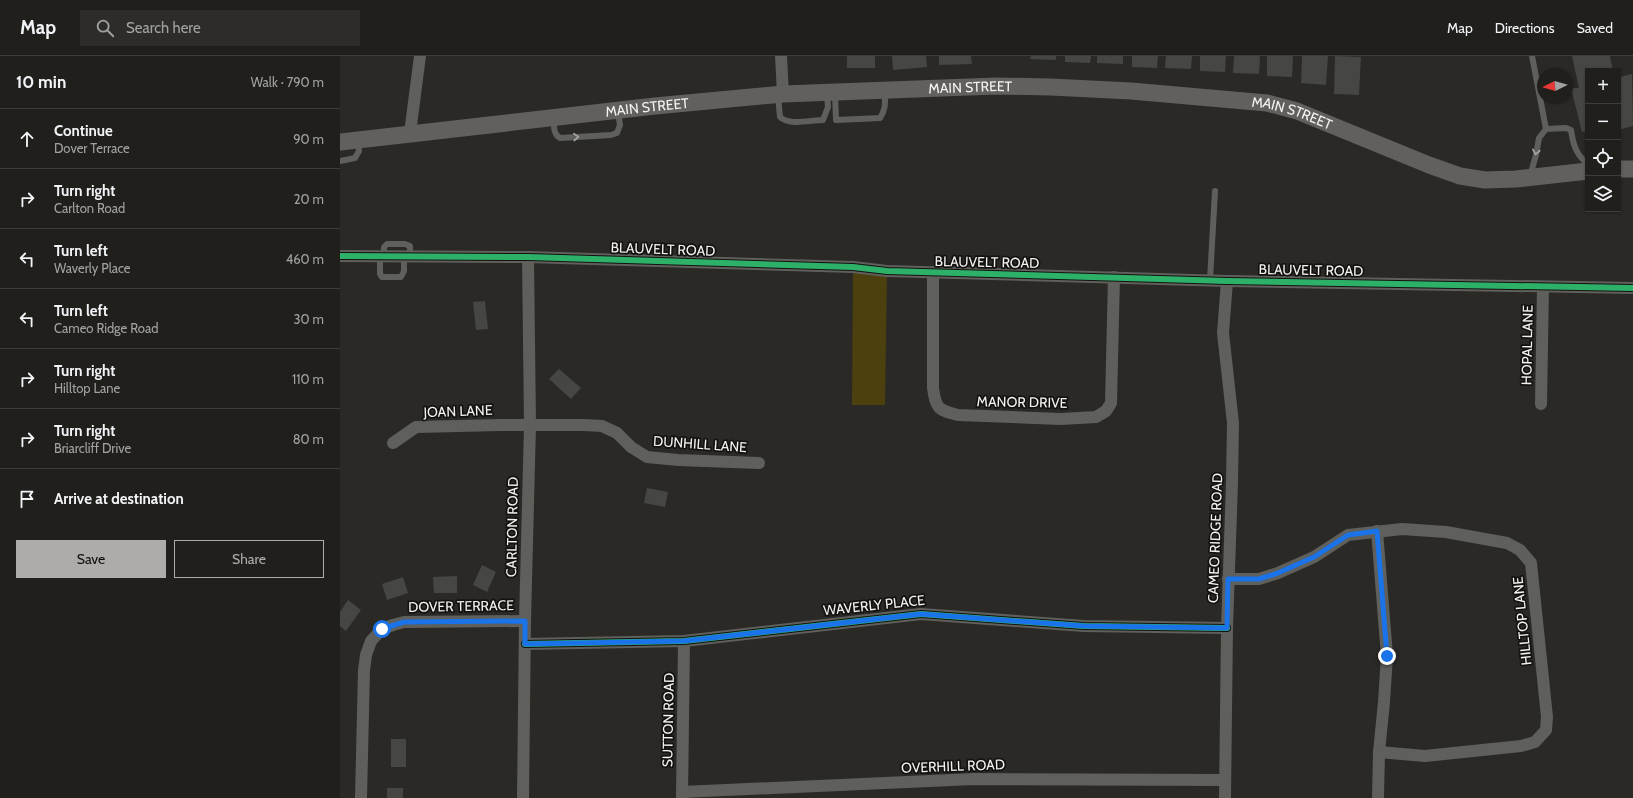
<!DOCTYPE html>
<html lang="en">
<head>
<meta charset="utf-8">
<style>
	:root { --surface:#201f1c; --page:#2d2c29; --text:#f1f3f6; --muted:#a2a2a3; --line:#3d3d3b; --accent:#adaca8 }
	body { margin:0; font-family:Cabin,sans-serif; background:var(--page); color:var(--text) }
	.controls { position:absolute; right:12px; top:12px; display:grid; overflow:hidden; border-radius:0px; box-shadow:0 1px 3px #0004 }
	.controls button { width:36px; height:36px; display:grid; place-items:center; padding:0; border:0; border-bottom:1px solid var(--line); background:var(--surface); color:var(--text); font:20px sans-serif }
	.compass { position:absolute; left:1197px; top:12px; width:36px; height:36px; border-radius:50%; background:var(--surface); box-shadow:0 1px 3px #0004; rotate:265deg }
	.stop { position:absolute; width:12px; height:12px; margin:-9px; border:3px solid #1a73e8; border-radius:50%; background:#fff }
	.stop.end { background:#1a73e8; border-color:#fff; box-shadow:0 1px 4px #0008 }
	.list { margin:0; padding:0; list-style:none }
	h2 { display:flex; justify-content:space-between; align-items:center; height:52px; margin:0; padding:0 16px; font-size:17px }
	h2 small { font-size:13px; font-weight:400; color:var(--muted) }
	.list li { display:grid; grid-template-columns:26px 1fr auto; gap:12px; align-items:center; box-sizing:border-box; height:60px; padding:0 16px; border-top:1px solid var(--line) }
	.list b { display:block; font-size:15px; white-space:nowrap }
	.list p { margin:0; font-size:13px; white-space:nowrap; color:var(--muted) }
	.list em { font-size:13px; font-style:normal; color:var(--muted) }
	.actions { display:flex; gap:8px; padding:12px 16px }
	.actions a { flex:1; padding:9px 0; border:1px solid var(--accent); border-radius:0px; text-align:center; font-size:14px; color:var(--accent) }
	.actions .main { background:var(--accent); color:#111 }
	.icon { flex:none; width:22px; height:22px; fill:none; stroke:currentColor; stroke-width:2; stroke-linecap:round; stroke-linejoin:round }
	.map { position:relative; flex:none; width:1293px; height:742px; overflow:hidden }
	header { display:flex; align-items:center; gap:24px; box-sizing:border-box; height:56px; padding:0 20px; background:var(--surface); border-bottom:1px solid var(--line) }
	header strong { font-size:19px }
	nav { display:flex; gap:22px; margin-inline-start:auto; font-size:14px }
	.search { width:280px; height:36px; background:var(--page); display:flex; align-items:center; gap:10px; box-sizing:border-box; padding:0 14px; border-radius:0px; color:var(--muted); font-size:15px }
	main { display:flex }
	aside { flex:1; background:var(--surface) }
	.map>svg:first-child { display:block }
	.green { fill:#4b400e }
	.building { fill:#464643 }
	.lines { fill:none; stroke-linecap:round; stroke-linejoin:round }
	.service { stroke:#5f5f5c; stroke-width:6 }
	.minor { stroke:#5f5f5c; stroke-width:12 }
	.secondary { stroke:#61605e; stroke-width:17 }
	.cycleway-casing { stroke:#131210; stroke-width:8 }
	.cycleway { stroke:#2db169; stroke-width:6 }
	.oneway { stroke:#a9a8a5 }
	.route { stroke:#1a73e8; stroke-width:5 }
	.labels { text-anchor:middle; stroke-width:3.5; stroke-linejoin:round; paint-order:stroke }
	.street-label { font-size:14px; fill:#f3f2ee; stroke:#131210 }
</style>
</head>
<body>
<header>
<strong>Map</strong>
<div class="search"><svg class="icon" aria-label="search" viewBox="0 0 24 24"><circle cx="10" cy="10" r="6"/><path d="M15 15l6 6"/></svg>Search here</div>
<nav><a>Map</a><a>Directions</a><a>Saved</a></nav>
</header>
<main>
<aside>
<h2>10 min<small>Walk · 790 m</small></h2>
<ul class="list">
<li><svg class="icon" aria-label="ahead" viewBox="0 0 24 24"><path d="M12 20V5M6 11l6-6 6 6"/></svg><div><b>Continue</b><p>Dover Terrace</p></div><em>90 m</em></li>
<li><svg class="icon" aria-label="right" viewBox="0 0 24 24"><path d="M7 20v-9h11M14 6l5 5-5 5"/></svg><div><b>Turn right</b><p>Carlton Road</p></div><em>20 m</em></li>
<li><svg class="icon" aria-label="left" viewBox="0 0 24 24"><path d="M17 20v-9H6M10 6l-5 5 5 5"/></svg><div><b>Turn left</b><p>Waverly Place</p></div><em>460 m</em></li>
<li><svg class="icon" aria-label="left" viewBox="0 0 24 24"><path d="M17 20v-9H6M10 6l-5 5 5 5"/></svg><div><b>Turn left</b><p>Cameo Ridge Road</p></div><em>30 m</em></li>
<li><svg class="icon" aria-label="right" viewBox="0 0 24 24"><path d="M7 20v-9h11M14 6l5 5-5 5"/></svg><div><b>Turn right</b><p>Hilltop Lane</p></div><em>110 m</em></li>
<li><svg class="icon" aria-label="right" viewBox="0 0 24 24"><path d="M7 20v-9h11M14 6l5 5-5 5"/></svg><div><b>Turn right</b><p>Briarcliff Drive</p></div><em>80 m</em></li>
<li><svg class="icon" aria-label="arrive" viewBox="0 0 24 24"><path d="M6 21V4h12l-3 4 3 4H6"/></svg><div><b>Arrive at destination</b></div></li>
</ul>
<div class="actions"><a class="main">Save</a><a>Share</a></div>
</aside>
<div class="map">
<svg width="1293" height="742" viewBox="0 0 1293 742">
	<rect width="100%" height="100%" fill="#2a2925"/>
	<polygon class="green" points="513,211 547,215 545,349 512,349"/>
	<g class="building">
		<rect x="507" y="0" width="28" height="12"/>
		<polygon points="552,0 586,0 587,11 553,14"/>
		<polygon points="599,0 631,0 632,8 599,9"/>
		<polygon points="691,0 716,0 716,4 690,3"/>
		<polygon points="725,0 751,0 750,7 725,6"/>
		<polygon points="757,0 783,0 783,8 757,7"/>
		<polygon points="792,0 818,0 817,12 792,11"/>
		<polygon points="826,0 852,0 851,13 825,12"/>
		<polygon points="860,0 886,0 885,16 860,15"/>
		<polygon points="894,0 920,0 919,18 893,17"/>
		<polygon points="927,0 953,0 952,21 927,20"/>
		<polygon points="962,0 988,0 986,29 961,27"/>
		<polygon points="995,0 1021,1 1019,39 994,38"/>
		<polygon points="1232,0 1270,0 1273,15 1248,15 1248,75 1242,76 1231,32 1239,32"/>
		<polygon points="1292,18 1293,70 1278,74 1278,25 1280,25 1280,21"/>
		<polygon points="145,245 148,273 136,274 133,246"/>
		<polygon points="219,313 241,332 231,343 209,323"/>
		<polygon points="307,432 328,436 325,451 304,447"/>
		<polygon points="142,509 156,516 147,536 133,529"/>
		<polygon points="117,520 117,537 94,537 93,521"/>
		<polygon points="63,521 68,537 47,544 42,528"/>
		<polygon points="8,544 21,554 6,575 0,570 0,556"/>
		<rect x="51" y="683" width="15" height="28"/>
		<rect x="47" y="732" width="16" height="10"/>
	</g>
	<g class="lines">
		<g class="service">
			<polyline points="1192,0 1206,73"/>
			<path d="M495 38 496 64 540 62C546 53 545 47 545 36"/>
			<path d="M438 40 440 61C449 70 471 64 483 64L488 51 487 38"/>
			<path d="M214 63C214 70 213 78 220 82L271 79 277 77 280 69 278 56"/>
			<polyline points="0,105 15,102 19,95 18,85"/>
			<path d="M1190 120 1196 99 1199 82 1206 73 1226 72 1231 74C1233 88 1236 99 1248 108"/>
			<polyline points="40,200 40,218 42,221 61,221 64,215 64,201"/>
			<polyline points="44,200 44,191 47,188 65,188 70,190 70,201"/>
			<polyline points="870,224 875,135"/>
		</g>
		<g class="minor">
			<polyline points="441,0 443,38"/>
			<polyline points="70,77 80,0"/>
			<polyline points="0,200 188,201 513,211 547,215 887,225 1293,232"/>
			<path d="M593 216V332C596 353 598 354 618 359L721 363 756 361 766 355 771 347 774 221"/>
			<polyline points="1201,348 1203,231"/>
			<polyline points="53,387 76,371 161,369 244,369 262,370 277,377 291,391 307,401 338,404 419,407"/>
			<polyline points="1037,475 1047,600 1044,646 1039,696 1038,742"/>
			<polyline points="888,523 919,523 938,517 974,501 1008,479 1062,473 1106,476 1167,487 1180,494 1191,507 1207,661 1206,674 1195,686 1181,690 1085,700 1039,696"/>
			<polyline points="185,588 344,585 581,558 744,570 887,572"/>
			<polyline points="342,736 634,723 885,724"/>
			<polyline points="21,742 24,614 26,599 31,585 42,573 53,569 64,566 185,565"/>
			<polyline points="183,742 185,565 190,369 188,201"/>
			<polyline points="342,742 344,585"/>
			<polyline points="885,742 887,572 892,427 893,367 883,277 887,225"/>
		</g>
		<g class="secondary">
			<path id="s1" d="M0 86 315 50 443 38 656 30 711 31 791 35 927 47 957 55 1089 109 1120 120 1145 124 1176 123 1248 115"/>
			<polyline points="1278,113 1293,113"/>
		</g>
		<g class="cycleway-casing">
			<g id="cycleway">
				<polyline points="0,200 188,201 513,211 547,215 887,225 1293,232"/>
				<polyline points="185,588 344,585 581,558 744,570 887,572"/>
			</g>
		</g>
		<use href="#cycleway" class="cycleway"/>
	</g>
	<defs><path id="oneway-chevron" d="M-2-3.5L2.5 0L-2 3.5" fill="none" stroke-width="1.6" stroke-linecap="round" stroke-linejoin="round"/></defs>
	<g class="oneway">
		<use href="#oneway-chevron" transform="translate(236 81) rotate(-3)"/>
		<use href="#oneway-chevron" transform="translate(1196 96) rotate(100)"/>
	</g>
	<g class="lines">
		<polyline class="route" points="42,573 64,566 185,565 185,588 344,585 581,558 744,570 887,572 888,523 919,523 938,517 974,501 1008,479 1037,475 1047,600"/>
	</g>
	<g class="labels">
		<g class="street-label">
			<text dy="5" stroke="none"><textPath href="#s1" startOffset="633">MAIN STREET</textPath></text>
			<text dy="5" stroke="none"><textPath href="#s1" startOffset="309">MAIN STREET</textPath></text>
			<text dy="5" stroke="none"><textPath href="#s1" startOffset="957">MAIN STREET</textPath></text>
			<text transform="translate(323 193) rotate(2)" y="5">BLAUVELT ROAD</text>
			<text transform="translate(647 206) rotate(1)" y="5">BLAUVELT ROAD</text>
			<text transform="translate(971 214) rotate(1)" y="5">BLAUVELT ROAD</text>
			<text transform="translate(1187 289) rotate(-89)" y="5">HOPAL LANE</text>
			<text transform="translate(682 346) rotate(1)" y="5">MANOR DRIVE</text>
			<text transform="translate(118 355) rotate(-2)" y="5">JOAN LANE</text>
			<text transform="translate(360 388) rotate(4)" y="5">DUNHILL LANE</text>
			<text transform="translate(172 471) rotate(-89)" y="5">CARLTON ROAD</text>
			<text transform="translate(875 482) rotate(-88)" y="5">CAMEO RIDGE ROAD</text>
			<text transform="translate(534 549) rotate(-6)" y="5">WAVERLY PLACE</text>
			<text transform="translate(121 550) rotate(-1)" y="5">DOVER TERRACE</text>
			<text transform="translate(1182 565) rotate(-96)" y="5">HILLTOP LANE</text>
			<text transform="translate(328 664) rotate(-89)" y="5">SUTTON ROAD</text>
			<text transform="translate(613 710) rotate(-2)" y="5">OVERHILL ROAD</text>
		</g>
	</g>
</svg>
<div class="controls">
<button>+</button>
<button>−</button>
<button><svg class="icon" aria-label="locate" viewBox="0 0 24 24"><circle cx="12" cy="12" r="6"/><path d="M12 2v4M12 18v4M2 12h4M18 12h4"/></svg></button>
<button><svg class="icon" aria-label="layers" viewBox="0 0 24 24"><path d="M12 4l9 5-9 5-9-5zM3 14l9 5 9-5"/></svg></button>
</div>
<svg class="compass" viewBox="-18 -18 36 36"><path d="M0-13l5 13h-10z" fill="#e53935"/><path d="M0 13l5-13h-10z" fill="#a2a2a3"/></svg>
<div class="stop" style="left:42px;top:573px"></div>
<div class="stop end" style="left:1047px;top:600px"></div>
</div>
</main>
</body>
</html>
